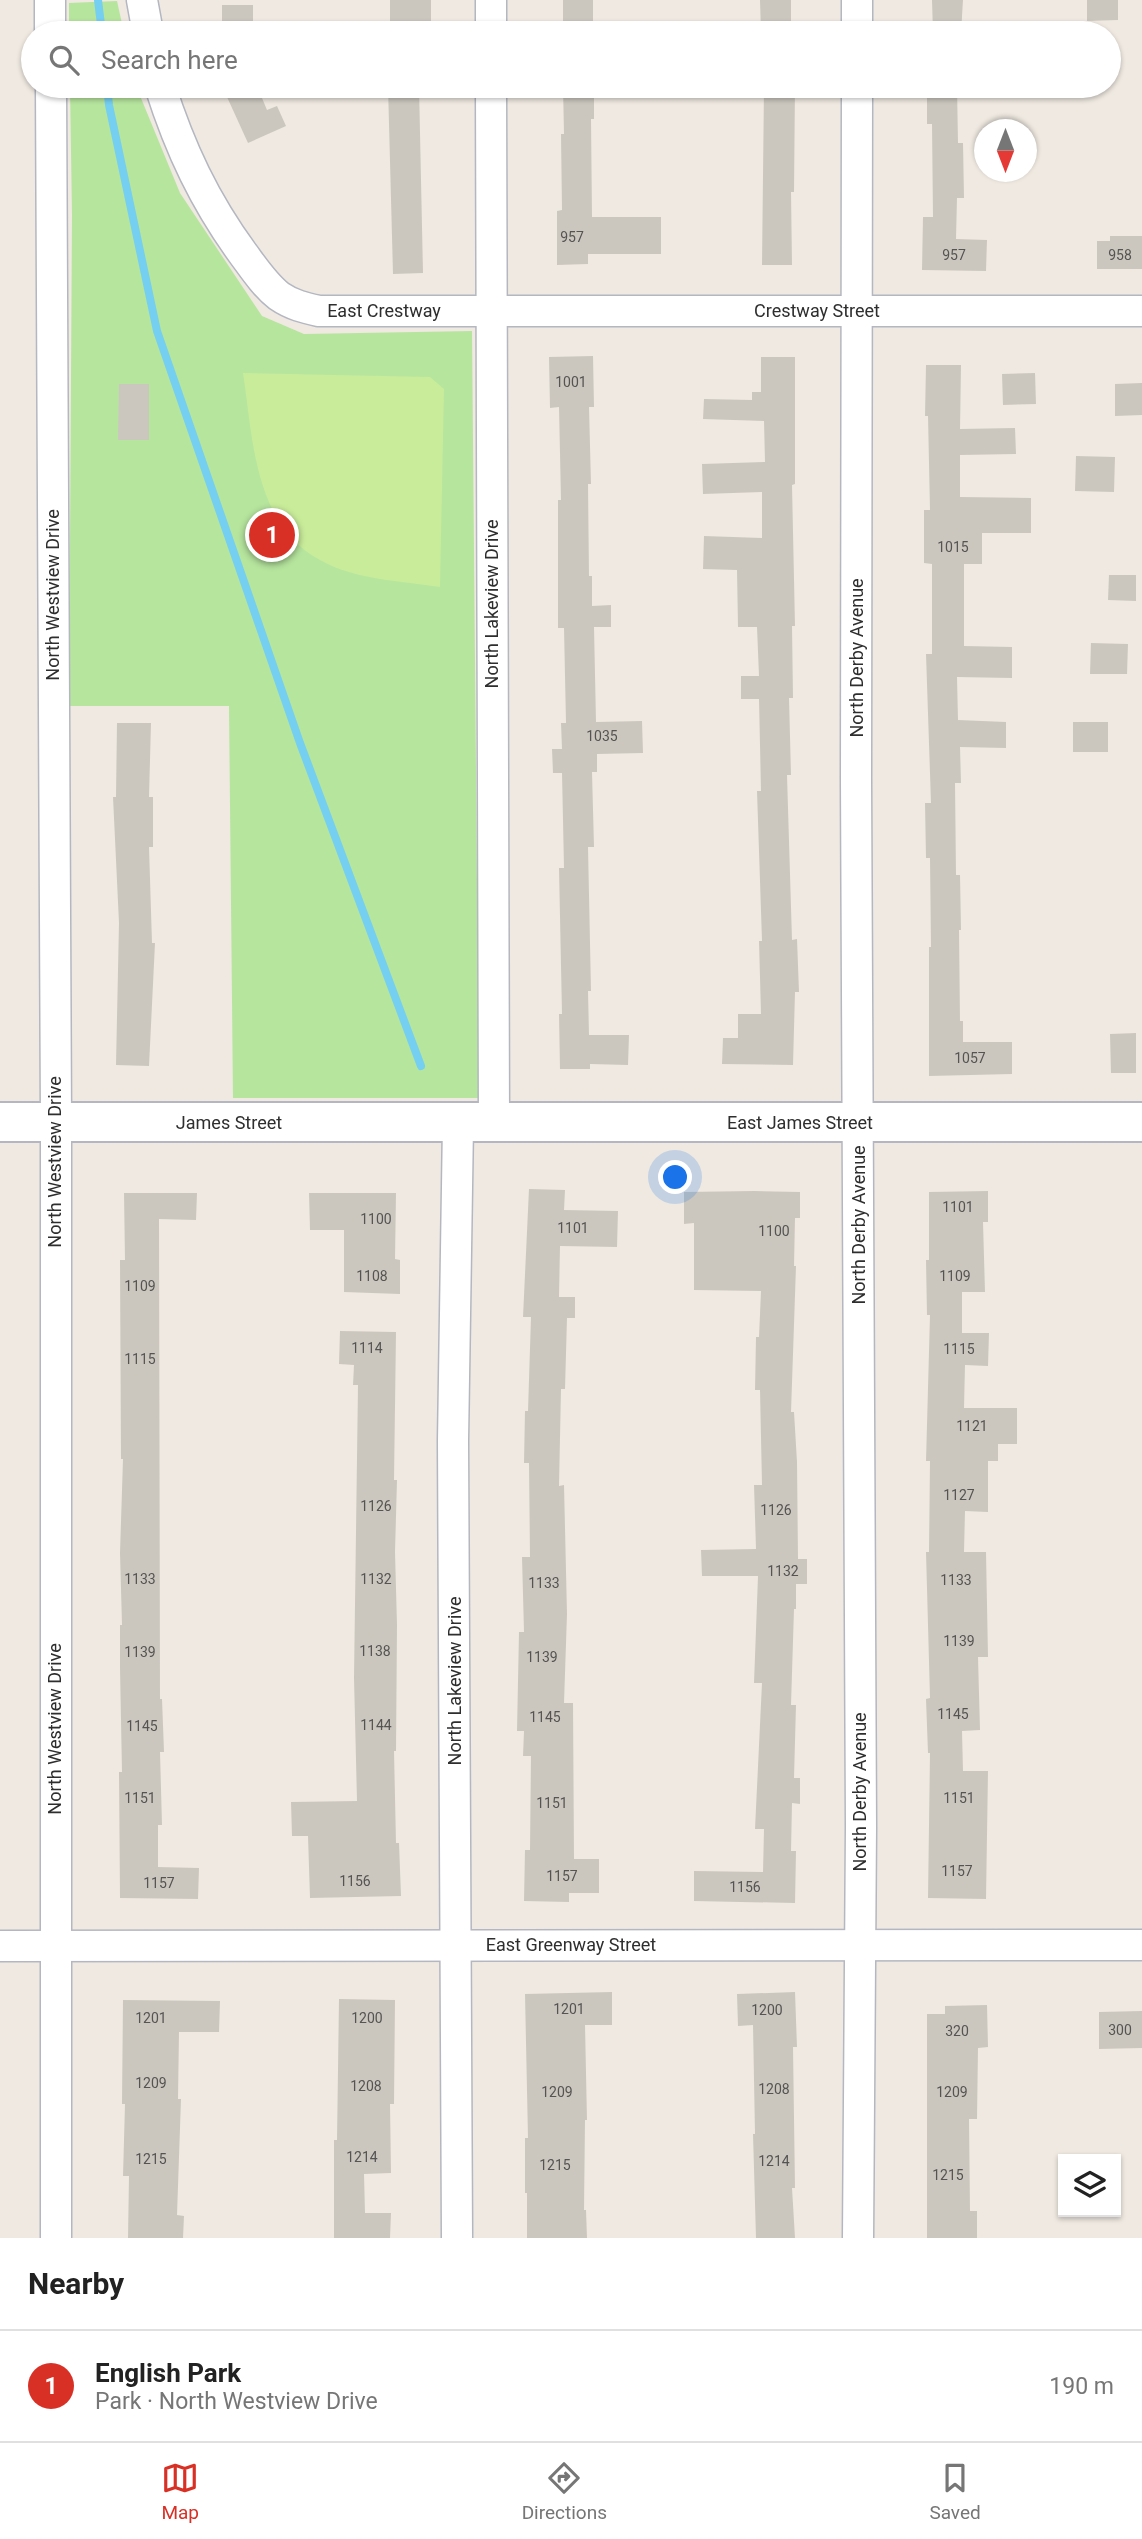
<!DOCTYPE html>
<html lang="en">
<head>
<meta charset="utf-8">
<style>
	:root { --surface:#fff; --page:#f6f6f6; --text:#222; --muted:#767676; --line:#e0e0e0; --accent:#d93025 }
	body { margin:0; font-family:Roboto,sans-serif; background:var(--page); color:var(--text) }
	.controls { position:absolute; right:21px; bottom:21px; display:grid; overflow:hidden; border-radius:0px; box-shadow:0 2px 5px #0004 }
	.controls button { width:63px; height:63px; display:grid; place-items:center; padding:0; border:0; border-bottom:2px solid var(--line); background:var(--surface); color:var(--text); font:35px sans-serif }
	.compass { position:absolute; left:974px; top:119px; width:63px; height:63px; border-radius:50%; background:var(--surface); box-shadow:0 2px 5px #0004; rotate:180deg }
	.you { position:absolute; left:676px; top:1178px; width:24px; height:24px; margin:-18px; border:5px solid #fff; border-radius:50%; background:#1a73e8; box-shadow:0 0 0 10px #1a73e833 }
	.badge { display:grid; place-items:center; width:46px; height:46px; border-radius:50%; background:var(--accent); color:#fff; font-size:23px; font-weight:700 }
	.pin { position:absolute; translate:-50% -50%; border:4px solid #fff; box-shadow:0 2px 7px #0006 }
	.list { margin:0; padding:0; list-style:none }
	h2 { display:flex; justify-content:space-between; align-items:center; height:91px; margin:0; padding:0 28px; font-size:30px }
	h2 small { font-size:23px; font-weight:400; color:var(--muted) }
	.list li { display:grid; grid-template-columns:46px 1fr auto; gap:21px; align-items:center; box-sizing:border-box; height:112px; padding:0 28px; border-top:2px solid var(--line) }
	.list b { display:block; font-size:26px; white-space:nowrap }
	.list p { margin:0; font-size:23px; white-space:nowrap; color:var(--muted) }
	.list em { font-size:23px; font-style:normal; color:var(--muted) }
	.icon { flex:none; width:38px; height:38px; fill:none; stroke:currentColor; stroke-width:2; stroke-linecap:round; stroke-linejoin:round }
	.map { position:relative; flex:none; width:1142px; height:2238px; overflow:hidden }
	.search { position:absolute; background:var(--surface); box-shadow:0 2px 5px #0004; left:21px; right:21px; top:21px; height:77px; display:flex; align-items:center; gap:18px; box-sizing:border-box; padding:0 24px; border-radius:38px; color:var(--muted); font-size:26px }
	.sheet { height:203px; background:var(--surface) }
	nav { display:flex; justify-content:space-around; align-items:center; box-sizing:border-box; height:98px; border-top:2px solid var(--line); background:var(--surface); font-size:19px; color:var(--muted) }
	nav a { display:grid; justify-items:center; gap:4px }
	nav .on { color:var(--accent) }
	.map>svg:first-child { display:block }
	.green { fill:#b6e59e }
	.pitch { fill:#c9ec9a }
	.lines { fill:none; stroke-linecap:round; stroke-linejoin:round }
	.stream { stroke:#75cff0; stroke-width:8 }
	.building { fill:#cbc7bf }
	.street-casing { stroke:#b4b7c1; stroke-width:33 }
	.secondary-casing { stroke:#b4b7c1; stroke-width:42 }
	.street { stroke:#fff; stroke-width:30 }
	.secondary { stroke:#fff; stroke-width:38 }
	.labels { text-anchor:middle; stroke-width:6; stroke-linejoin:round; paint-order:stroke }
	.number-label { font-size:14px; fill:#555452 }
	.street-label { font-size:18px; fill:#2e2e2e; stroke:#fff }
</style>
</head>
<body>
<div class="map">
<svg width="1142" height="2238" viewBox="0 0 1142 2238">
	<rect width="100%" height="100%" fill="#efe9e1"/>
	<g class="green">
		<polygon points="117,1 124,33 69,33 69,3"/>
		<polygon points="70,86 136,86 180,193 262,316 304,334 472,331 479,1098 233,1098 229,706 69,706 72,215"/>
	</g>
	<path class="pitch" d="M243 373 430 377 444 389 440 587C401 581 355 580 320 560 254 525 253 439 243 373Z"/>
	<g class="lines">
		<g class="stream">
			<polyline points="98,0 102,33"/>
			<polyline points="107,86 109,105 157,331 300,743 421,1066"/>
		</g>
	</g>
	<g class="building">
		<rect x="390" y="0" width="41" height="33"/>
		<rect x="563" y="0" width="30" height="33"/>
		<polygon points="760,0 791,0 791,33 761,33"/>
		<polygon points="932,0 963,0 961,33 933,33"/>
		<polygon points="1087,0 1118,0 1118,20 1087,21"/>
		<rect x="222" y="5" width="31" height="28"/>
		<polygon points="222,86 257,86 267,110 277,106 286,126 248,143"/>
		<polygon points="388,86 419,86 423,273 393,274"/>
		<polygon points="563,86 594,86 594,119 591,119 592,217 661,217 661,254 588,254 588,264 557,265 557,211 562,210 561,134 564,134"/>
		<polygon points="764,86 795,86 794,192 791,192 792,265 762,265"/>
		<polygon points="927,86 957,86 958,143 963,143 964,198 957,198 956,239 987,240 986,271 922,270 923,217 933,217 932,124 927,124"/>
		<polygon points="1110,236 1142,236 1142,269 1097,269 1097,241 1110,241"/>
		<polygon points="593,356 594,407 589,407 591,484 588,484 589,576 592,576 592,606 611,605 611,627 594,627 596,722 642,721 643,753 597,754 597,772 592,772 594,847 588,847 591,991 588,991 589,1035 629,1035 628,1065 590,1064 590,1069 560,1069 559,1014 562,1014 559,868 564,868 562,773 553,773 552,749 562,749 561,723 566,723 564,628 558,628 558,500 561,500 559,407 550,408 549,357"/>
		<polygon points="761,357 795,357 795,484 792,485 795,626 792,626 793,698 789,698 791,775 787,775 792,940 797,939 799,992 795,992 793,1065 722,1064 723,1038 738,1038 738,1014 761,1014 759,941 762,941 757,791 761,791 759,699 741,699 741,676 759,676 757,627 738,627 737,570 703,569 704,536 762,538 762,492 703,494 702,464 765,462 764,421 703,419 704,399 752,400 752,392 761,392"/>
		<polygon points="926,365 961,365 960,429 1015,428 1016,454 960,455 960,497 1031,498 1031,533 982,533 982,564 964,564 964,646 1012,647 1012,678 957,677 958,720 1006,722 1006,748 960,747 961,783 955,783 956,875 960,875 961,930 959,930 960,1021 963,1021 963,1042 1012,1042 1012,1074 929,1076 929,947 931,947 930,858 926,858 925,803 931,803 926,654 932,654 932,564 924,563 924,510 930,510 928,416 925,416"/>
		<polygon points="1035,373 1036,404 1003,405 1002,374"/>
		<polygon points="1142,383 1142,415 1115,416 1115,384"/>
		<polygon points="119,384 149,384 149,440 118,440"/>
		<polygon points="1076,456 1115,457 1114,492 1075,491"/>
		<polygon points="1109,575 1136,575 1136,601 1108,600"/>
		<polygon points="1091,643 1128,644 1127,674 1090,674"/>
		<rect x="1073" y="722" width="35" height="30"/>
		<polygon points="117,723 151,723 149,797 153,797 153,847 149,847 152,943 155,943 149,1066 116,1065 119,923 113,797 116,797"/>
		<polygon points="1136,1033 1136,1073 1111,1073 1110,1034"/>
		<polygon points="529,1189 565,1190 564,1210 618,1211 617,1247 560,1246 559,1297 575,1297 575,1318 567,1318 565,1389 561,1389 559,1486 564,1485 567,1614 564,1703 573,1703 574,1859 599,1859 599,1893 569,1893 569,1902 524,1901 525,1850 530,1850 531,1756 523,1756 524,1731 517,1731 519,1632 524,1632 522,1557 530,1557 529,1463 524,1463 525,1411 528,1411 531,1317 523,1317"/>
		<polygon points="754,1191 800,1192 800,1218 795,1218 794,1266 796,1266 791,1412 794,1412 797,1462 798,1559 807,1559 807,1584 796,1584 796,1609 794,1609 791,1705 796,1705 794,1778 800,1778 800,1804 792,1803 791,1851 796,1851 795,1903 694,1901 694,1871 763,1872 764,1829 755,1829 762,1683 754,1683 758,1576 702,1576 701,1550 756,1549 754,1485 762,1485 760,1390 755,1390 756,1337 759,1337 761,1291 694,1290 694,1223 684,1224 684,1192"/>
		<polygon points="988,1191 988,1222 983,1222 985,1292 962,1292 962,1333 989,1333 988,1366 965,1365 964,1408 1017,1408 1017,1444 998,1444 998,1461 988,1461 988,1512 965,1511 964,1552 986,1552 988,1657 978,1657 980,1730 962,1731 963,1771 988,1771 986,1899 928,1898 930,1753 928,1753 926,1699 930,1698 926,1552 929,1552 930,1461 926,1461 930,1315 927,1315 926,1260 929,1260 929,1192"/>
		<polygon points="124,1193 197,1193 196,1220 159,1219 160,1699 162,1699 164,1752 160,1752 162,1825 158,1825 158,1867 199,1868 198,1899 120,1898 119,1772 122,1772 120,1668 120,1625 122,1625 120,1553 123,1459 121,1459 120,1260 125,1260"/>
		<polygon points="309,1193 396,1193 395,1259 400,1260 400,1294 344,1292 344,1230 310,1230"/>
		<polygon points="340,1331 396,1332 394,1480 397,1480 395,1552 397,1625 396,1751 394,1751 396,1843 399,1843 401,1896 310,1898 308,1836 292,1836 291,1802 357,1801 354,1678 358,1385 353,1385 354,1365 339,1364"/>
		<polygon points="612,1992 612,2025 585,2025 587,2120 585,2120 584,2210 586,2210 587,2238 527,2238 527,2193 525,2193 525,2138 528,2138 525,1994"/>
		<polygon points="795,1992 797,2047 793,2047 795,2188 792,2188 795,2238 756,2238 753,2134 755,2134 753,2025 738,2026 737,1994"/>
		<polygon points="339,1999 395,2000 394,2104 390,2104 391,2173 364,2174 365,2213 391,2213 390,2238 334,2238 334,2140 337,2140"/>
		<polygon points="123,2000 220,2001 219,2032 179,2032 178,2099 181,2099 177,2215 184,2216 183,2238 128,2238 129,2176 123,2176 125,2104 122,2104"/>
		<polygon points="987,2005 988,2047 978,2048 977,2119 969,2119 970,2211 977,2211 977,2238 927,2238 927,2014 945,2014 945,2006"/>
		<polygon points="1142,2011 1142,2048 1099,2049 1099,2012"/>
	</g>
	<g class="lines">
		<g class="street-casing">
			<g id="street">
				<polyline points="50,0 50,33"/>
				<polyline points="142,0 148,33"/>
				<polyline points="491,0 491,33"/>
				<polyline points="857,0 857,33"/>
				<polyline points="51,86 56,1122 56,2238"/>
				<path d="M160 86C180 149 205 202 244 255 255 270 265 285 279 296 292 305 305 308 319 311H1142"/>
				<polyline points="491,86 494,1123"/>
				<polyline points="857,86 856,780 861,1827 858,2238"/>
				<polyline points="0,1946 1142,1945"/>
				<polyline points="457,2238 453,1441 458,1124"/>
			</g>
		</g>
		<g class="secondary-casing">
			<polyline id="secondary" points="0,1122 1142,1122"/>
		</g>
		<use href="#street" class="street"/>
		<use href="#secondary" class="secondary"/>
	</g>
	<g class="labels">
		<g class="number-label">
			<text x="572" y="242">957</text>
			<text x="954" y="260">957</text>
			<text x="1120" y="260">958</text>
			<text x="571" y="387">1001</text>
			<text x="953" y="552">1015</text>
			<text x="602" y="741">1035</text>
			<text x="970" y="1063">1057</text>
			<text x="958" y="1212">1101</text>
			<text x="376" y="1224">1100</text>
			<text x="573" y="1233">1101</text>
			<text x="774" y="1236">1100</text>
			<text x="372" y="1281">1108</text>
			<text x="955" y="1281">1109</text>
			<text x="140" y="1291">1109</text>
			<text x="367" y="1353">1114</text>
			<text x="959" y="1354">1115</text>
			<text x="140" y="1364">1115</text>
			<text x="972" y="1431">1121</text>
			<text x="959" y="1500">1127</text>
			<text x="376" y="1511">1126</text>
			<text x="776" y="1515">1126</text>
			<text x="783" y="1576">1132</text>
			<text x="140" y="1584">1133</text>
			<text x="376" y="1584">1132</text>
			<text x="956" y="1585">1133</text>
			<text x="544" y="1588">1133</text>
			<text x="959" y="1646">1139</text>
			<text x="375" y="1656">1138</text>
			<text x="140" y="1657">1139</text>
			<text x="542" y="1662">1139</text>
			<text x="953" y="1719">1145</text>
			<text x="545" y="1722">1145</text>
			<text x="376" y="1730">1144</text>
			<text x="142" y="1731">1145</text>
			<text x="140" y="1803">1151</text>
			<text x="959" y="1803">1151</text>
			<text x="552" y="1808">1151</text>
			<text x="957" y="1876">1157</text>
			<text x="562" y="1881">1157</text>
			<text x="355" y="1886">1156</text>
			<text x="159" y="1888">1157</text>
			<text x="745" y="1892">1156</text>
			<text x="569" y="2014">1201</text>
			<text x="767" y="2015">1200</text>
			<text x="151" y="2023">1201</text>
			<text x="367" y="2023">1200</text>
			<text x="1120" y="2035">300</text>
			<text x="957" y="2036">320</text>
			<text x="151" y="2088">1209</text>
			<text x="366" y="2091">1208</text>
			<text x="774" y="2094">1208</text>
			<text x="557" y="2097">1209</text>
			<text x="952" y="2097">1209</text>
			<text x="362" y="2162">1214</text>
			<text x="151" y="2164">1215</text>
			<text x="774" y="2166">1214</text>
			<text x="555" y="2170">1215</text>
			<text x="948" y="2180">1215</text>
		</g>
		<g class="street-label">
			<text x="384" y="317">East Crestway</text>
			<text x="817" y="317">Crestway Street</text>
			<text transform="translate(53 595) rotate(-90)" y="6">North Westview Drive</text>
			<text transform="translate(492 604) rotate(-90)" y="6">North Lakeview Drive</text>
			<text transform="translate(857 658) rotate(-90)" y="6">North Derby Avenue</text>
			<text x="229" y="1129">James Street</text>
			<text x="800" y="1129">East James Street</text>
			<text transform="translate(55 1162) rotate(-90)" y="6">North Westview Drive</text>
			<text transform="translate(859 1225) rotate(-90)" y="6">North Derby Avenue</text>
			<text transform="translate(455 1681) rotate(-90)" y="6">North Lakeview Drive</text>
			<text transform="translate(55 1729) rotate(-90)" y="6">North Westview Drive</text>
			<text transform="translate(860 1792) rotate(-90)" y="6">North Derby Avenue</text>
			<text x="571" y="1951">East Greenway Street</text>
		</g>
	</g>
</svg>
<div class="controls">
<button><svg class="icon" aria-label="layers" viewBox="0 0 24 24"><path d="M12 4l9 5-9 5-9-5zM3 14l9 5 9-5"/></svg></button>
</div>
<svg class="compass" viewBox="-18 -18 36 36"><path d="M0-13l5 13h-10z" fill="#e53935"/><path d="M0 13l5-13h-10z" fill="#767676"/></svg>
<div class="you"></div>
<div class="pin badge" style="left:272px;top:535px">1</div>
<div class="search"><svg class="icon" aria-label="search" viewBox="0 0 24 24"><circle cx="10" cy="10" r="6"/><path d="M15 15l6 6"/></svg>Search here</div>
</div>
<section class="sheet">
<h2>Nearby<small></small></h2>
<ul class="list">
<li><span class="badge">1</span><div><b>English Park</b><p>Park · North Westview Drive</p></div><em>190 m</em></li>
</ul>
</section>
<nav>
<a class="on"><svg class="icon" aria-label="map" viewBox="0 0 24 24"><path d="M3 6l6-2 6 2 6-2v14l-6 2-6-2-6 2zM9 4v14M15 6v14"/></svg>Map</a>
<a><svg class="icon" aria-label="directions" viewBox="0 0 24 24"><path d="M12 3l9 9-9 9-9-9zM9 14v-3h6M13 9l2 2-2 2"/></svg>Directions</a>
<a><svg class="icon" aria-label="saved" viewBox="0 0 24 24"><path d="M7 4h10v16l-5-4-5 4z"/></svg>Saved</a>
</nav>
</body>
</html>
